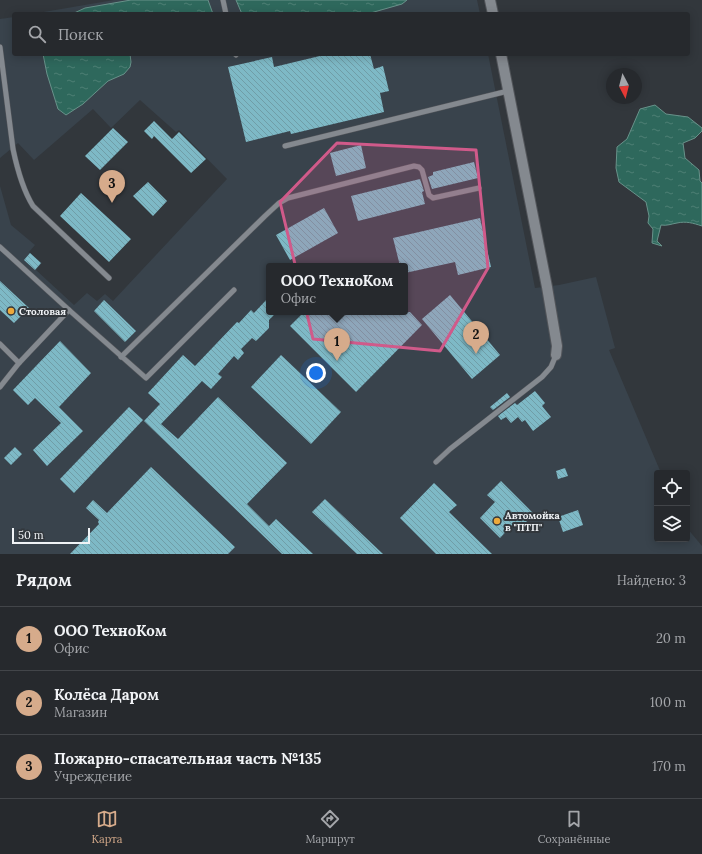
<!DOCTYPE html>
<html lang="ru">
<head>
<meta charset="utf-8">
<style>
	:root { --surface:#26292d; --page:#323539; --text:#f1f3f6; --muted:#a4a6aa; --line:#424549; --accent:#d6ab8b }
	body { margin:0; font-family:Lora,serif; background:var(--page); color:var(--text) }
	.controls { position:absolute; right:12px; bottom:12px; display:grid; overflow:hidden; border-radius:4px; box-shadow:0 2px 10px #0003 }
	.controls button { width:36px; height:36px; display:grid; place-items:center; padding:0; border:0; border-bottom:1px solid var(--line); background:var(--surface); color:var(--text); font:20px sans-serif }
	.compass { position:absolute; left:606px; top:68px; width:36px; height:36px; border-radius:50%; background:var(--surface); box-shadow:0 2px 10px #0003; rotate:173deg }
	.scale { position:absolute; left:12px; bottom:10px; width:78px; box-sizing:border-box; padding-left:4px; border:2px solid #f0f3f6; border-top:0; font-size:11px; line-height:14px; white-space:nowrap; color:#f0f3f6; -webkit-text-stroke:3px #32373c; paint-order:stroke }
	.you { position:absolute; left:316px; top:373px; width:14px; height:14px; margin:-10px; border:3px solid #fff; border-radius:50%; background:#1a73e8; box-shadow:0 0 0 6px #1a73e833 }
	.badge { display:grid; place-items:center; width:26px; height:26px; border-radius:50%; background:var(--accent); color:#111; font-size:13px; font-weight:700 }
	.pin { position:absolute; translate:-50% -33px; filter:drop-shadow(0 1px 2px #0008) }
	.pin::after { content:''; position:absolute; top:21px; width:14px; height:12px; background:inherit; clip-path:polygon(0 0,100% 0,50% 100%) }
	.popup { position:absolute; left:266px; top:263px; width:142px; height:52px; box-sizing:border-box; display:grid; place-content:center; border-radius:4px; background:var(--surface); filter:drop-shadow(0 1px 3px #0005); font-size:13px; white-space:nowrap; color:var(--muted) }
	.popup b { font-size:15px; color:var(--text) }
	.popup::after { content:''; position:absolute; left:50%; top:100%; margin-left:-8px; border:8px solid transparent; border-top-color:var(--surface) }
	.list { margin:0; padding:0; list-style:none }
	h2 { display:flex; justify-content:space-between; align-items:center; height:52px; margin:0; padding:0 16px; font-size:17px }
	h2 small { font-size:13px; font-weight:400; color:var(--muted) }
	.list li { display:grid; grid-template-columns:26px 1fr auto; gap:12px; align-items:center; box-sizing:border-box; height:64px; padding:0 16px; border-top:1px solid var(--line) }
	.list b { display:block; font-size:15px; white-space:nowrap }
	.list p { margin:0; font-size:13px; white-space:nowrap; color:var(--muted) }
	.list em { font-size:13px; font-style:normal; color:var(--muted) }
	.icon { flex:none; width:22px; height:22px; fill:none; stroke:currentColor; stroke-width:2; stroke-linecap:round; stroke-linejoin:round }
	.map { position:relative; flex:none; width:702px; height:554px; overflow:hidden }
	.search { position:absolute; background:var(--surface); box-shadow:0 2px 10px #0003; left:12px; right:12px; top:12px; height:44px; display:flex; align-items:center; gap:10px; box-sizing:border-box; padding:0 14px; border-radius:4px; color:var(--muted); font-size:15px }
	.sheet { height:244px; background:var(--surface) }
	nav { display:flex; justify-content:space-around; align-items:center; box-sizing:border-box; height:56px; border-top:1px solid var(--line); background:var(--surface); font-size:11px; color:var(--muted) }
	nav a { display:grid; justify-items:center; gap:2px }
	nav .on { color:var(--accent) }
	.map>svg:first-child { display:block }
	.built { fill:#39434c; fill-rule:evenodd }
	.water { fill:url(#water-ripples); stroke:#68928a }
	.building { fill:url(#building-back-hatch) }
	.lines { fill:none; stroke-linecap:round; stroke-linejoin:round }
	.lane-casing { stroke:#52555a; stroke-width:6 }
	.street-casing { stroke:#52555a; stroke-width:12 }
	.lane { stroke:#84898f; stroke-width:5 }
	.street { stroke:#84898f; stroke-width:10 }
	.marked { fill:#d05a8a; fill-opacity:0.2; stroke:#d05a8a; stroke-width:3; stroke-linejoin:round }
	.poi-dot { fill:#eca93b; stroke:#32373c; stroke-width:1.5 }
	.labels { text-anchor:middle; stroke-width:4; stroke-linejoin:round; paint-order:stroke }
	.poi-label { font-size:10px; font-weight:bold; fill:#f0f3f6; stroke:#32373c; text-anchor:start }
</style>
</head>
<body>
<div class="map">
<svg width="702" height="554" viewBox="0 0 702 554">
	<defs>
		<pattern id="water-ripples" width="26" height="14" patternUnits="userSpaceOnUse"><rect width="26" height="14" fill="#2e685c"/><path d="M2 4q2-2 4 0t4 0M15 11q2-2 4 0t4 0" fill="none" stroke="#4d7e74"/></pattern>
		<pattern id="building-back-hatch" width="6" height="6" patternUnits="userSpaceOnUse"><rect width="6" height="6" fill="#7eb9c6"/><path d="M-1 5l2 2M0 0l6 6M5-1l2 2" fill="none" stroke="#709da7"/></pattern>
	</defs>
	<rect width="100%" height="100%" fill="#32373c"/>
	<g class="built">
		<polygon points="114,0 477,0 480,14 32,14"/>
		<path d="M14 17V54H488L535 288 559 285 596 277 615 348 609 350 661 473H657V539H687V528L702 546V554H0V186L11 225 35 245 29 252 42 263 36 270 74 305 87 293 97 301 105 294 113 301 227 179 179 130 176 132 140 100 111 128 93 109 34 160 18 143 0 158V19ZM269 266H405V312H269Z"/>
	</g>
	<g class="water">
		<polygon points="131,0 208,0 213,14 72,14 85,8"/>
		<polygon points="236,0 407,0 402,4 367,14 242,14"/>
		<polygon points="43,54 130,54 131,62 130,67 124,74 108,81 83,104 66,115 58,109 47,74"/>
		<path d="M655 105 666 114 688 117 702 128V131L695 138 683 143 685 158 699 170 700 181 702 183V226C693 223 686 221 677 223 671 224 667 226 661 225L657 241 662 246 652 243 653 229 648 223 649 216 646 202 619 182 616 168 617 147 627 139 640 109Z"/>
	</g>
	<g class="building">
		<polygon points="328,54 370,54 374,69 383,66 389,91 380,93 384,112 291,134 290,131 246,142 228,67 272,57 274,67"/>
		<polygon points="154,121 172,139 179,132 206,159 191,173 154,136 152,139 144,131"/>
		<polygon points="113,128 128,142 100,170 85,156"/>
		<polygon points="361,145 366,168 336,176 330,153"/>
		<polygon points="474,162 478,178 432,189 428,177 433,175 433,172"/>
		<polygon points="420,179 424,191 422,192 425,204 358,221 351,196"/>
		<polygon points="148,182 167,201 153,216 133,196"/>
		<polygon points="81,193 131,239 109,262 60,216"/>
		<polygon points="324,208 338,233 290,260 276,235"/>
		<polygon points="480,218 491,267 458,275 455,262 405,273 405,266 400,266 393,238"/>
		<polygon points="30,253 41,263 35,270 24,260"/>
		<polygon points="0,281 29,308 14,323 0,310"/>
		<polygon points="450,295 500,355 472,379 422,319"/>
		<polygon points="269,297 269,312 277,312 269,320 269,328 256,341 252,338 241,349 244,353 238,360 234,356 218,374 222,377 211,389 202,381 161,424 178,439 218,397 287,463 247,504 269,526 276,519 313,554 282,554 144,421 160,404 148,393 183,355 195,366 237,322 239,323 251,310 254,313"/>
		<polygon points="104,300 136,331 125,342 94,311"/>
		<polygon points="304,312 410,312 422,325 356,392 290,326"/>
		<polygon points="60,341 91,373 59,407 83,431 47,466 33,450 61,423 35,398 28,405 13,390"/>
		<polygon points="281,355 341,412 311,444 251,387"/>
		<polygon points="535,391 545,403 542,406 551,417 533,431 525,420 522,422 518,417 511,423 506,417 501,420 498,416 515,403 517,405"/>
		<polygon points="507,393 510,397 493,410 490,407"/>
		<polygon points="129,407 143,420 74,493 60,479"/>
		<polygon points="15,447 22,454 11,465 4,458"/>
		<polygon points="151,467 235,547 228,554 70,554 99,524 98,522 99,520 86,508 93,500 107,513"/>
		<polygon points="565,468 568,476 558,479 556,471"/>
		<polygon points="501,481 534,514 521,527 515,522 500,538 480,518 495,502 487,495"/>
		<polygon points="434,483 457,505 449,512 492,554 436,554 400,518"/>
		<polygon points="325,499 383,554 357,554 312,512"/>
		<polygon points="578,510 583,525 563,532 558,517"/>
	</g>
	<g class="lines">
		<g class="lane-casing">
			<g id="lane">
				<polyline points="223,0 226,14"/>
				<path d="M0 47 13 149C17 168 23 190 33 206L109 278"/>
				<polyline points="235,54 236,55"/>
				<polyline points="285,146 508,91"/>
				<polyline points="0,247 69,310 146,378 234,290"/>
				<polyline points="0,344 19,363"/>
				<polyline points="121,357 265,216 279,203 288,198 414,166 419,167 422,170 429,195 433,198 479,188"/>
				<polyline points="0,387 19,363 69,310"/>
				<polyline points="436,462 450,449 542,377 551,367 556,355"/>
			</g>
		</g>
		<g class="street-casing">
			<g id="street">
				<polyline points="490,0 493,14"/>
				<polyline points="501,54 547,287 557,346 556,355"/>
			</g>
		</g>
		<use href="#lane" class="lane"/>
		<use href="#street" class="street"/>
	</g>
	<path class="marked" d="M337 143 476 150 488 268 440 351 313 339 280 202Z"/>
	<g class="poi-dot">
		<circle cx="11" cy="311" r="4"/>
		<circle cx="497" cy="521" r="4"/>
	</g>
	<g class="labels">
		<g class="poi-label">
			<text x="19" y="315">Столовая</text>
			<text x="505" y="519">Автомойка<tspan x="505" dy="12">в "ПТП"</tspan></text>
		</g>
	</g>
</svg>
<div class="controls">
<button><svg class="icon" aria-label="locate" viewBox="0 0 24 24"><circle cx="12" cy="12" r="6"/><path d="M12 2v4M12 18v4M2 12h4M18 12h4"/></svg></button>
<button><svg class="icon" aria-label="layers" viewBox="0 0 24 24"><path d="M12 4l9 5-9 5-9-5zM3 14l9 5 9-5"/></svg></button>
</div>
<svg class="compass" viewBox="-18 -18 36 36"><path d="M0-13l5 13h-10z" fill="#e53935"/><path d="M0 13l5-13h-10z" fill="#a4a6aa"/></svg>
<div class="scale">50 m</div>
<div class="you"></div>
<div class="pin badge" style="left:337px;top:361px">1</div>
<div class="popup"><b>ООО ТехноКом</b>Офис</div>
<div class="pin badge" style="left:476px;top:354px">2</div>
<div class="pin badge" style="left:112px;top:203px">3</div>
<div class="search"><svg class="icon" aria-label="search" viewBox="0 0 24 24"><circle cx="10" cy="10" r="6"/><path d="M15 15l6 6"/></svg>Поиск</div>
</div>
<section class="sheet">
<h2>Рядом<small>Найдено: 3</small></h2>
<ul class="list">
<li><span class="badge">1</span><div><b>ООО ТехноКом</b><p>Офис</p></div><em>20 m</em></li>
<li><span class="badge">2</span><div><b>Колёса Даром</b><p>Магазин</p></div><em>100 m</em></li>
<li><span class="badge">3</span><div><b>Пожарно-спасательная часть №135</b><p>Учреждение</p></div><em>170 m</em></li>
</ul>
</section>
<nav>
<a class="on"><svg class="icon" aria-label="map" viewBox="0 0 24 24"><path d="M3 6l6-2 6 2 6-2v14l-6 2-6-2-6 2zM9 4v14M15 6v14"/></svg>Карта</a>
<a><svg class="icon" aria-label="directions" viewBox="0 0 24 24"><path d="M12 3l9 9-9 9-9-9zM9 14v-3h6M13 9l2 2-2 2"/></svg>Маршрут</a>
<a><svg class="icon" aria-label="saved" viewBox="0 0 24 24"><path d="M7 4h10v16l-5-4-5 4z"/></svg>Сохранённые</a>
</nav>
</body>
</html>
